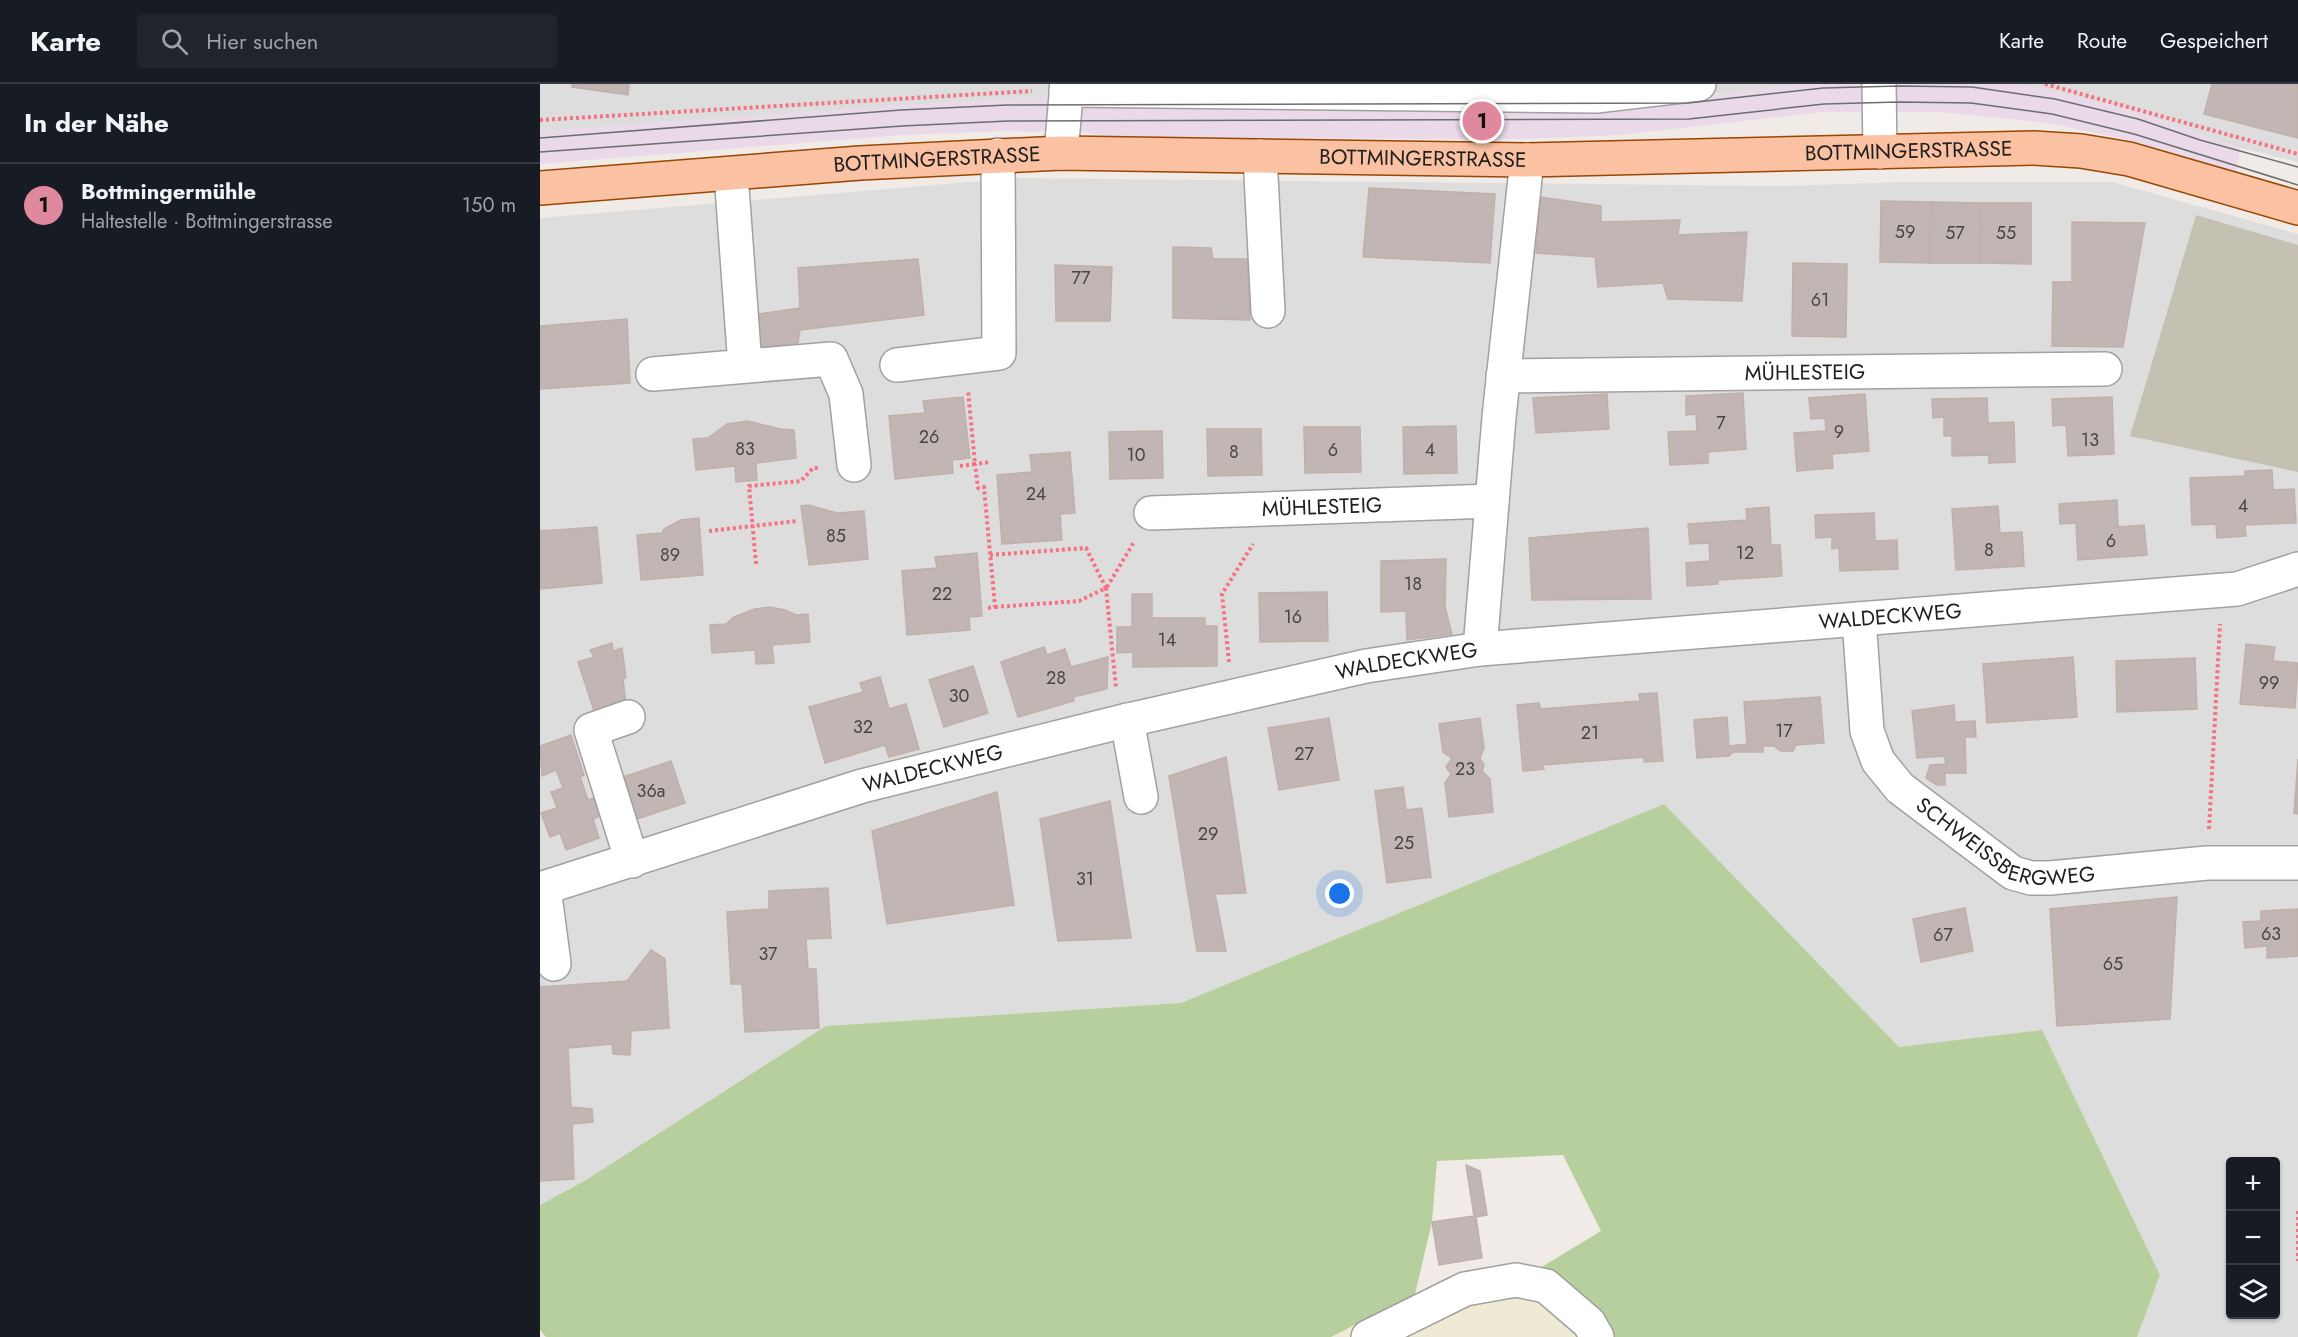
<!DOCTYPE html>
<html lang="de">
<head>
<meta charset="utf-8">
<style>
	:root { --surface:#171b24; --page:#20242c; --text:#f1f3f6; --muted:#9ea1a6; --line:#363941; --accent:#e0889d }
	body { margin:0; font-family:Jost,sans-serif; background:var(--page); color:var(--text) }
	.controls { position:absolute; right:18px; bottom:18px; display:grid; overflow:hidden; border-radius:6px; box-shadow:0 2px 4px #0004 }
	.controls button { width:54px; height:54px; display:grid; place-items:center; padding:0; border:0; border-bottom:2px solid var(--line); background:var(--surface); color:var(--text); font:30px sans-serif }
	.you { position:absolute; left:800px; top:810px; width:21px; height:21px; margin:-15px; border:4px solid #fff; border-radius:50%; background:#1a73e8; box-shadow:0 0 0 9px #1a73e833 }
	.badge { display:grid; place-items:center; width:39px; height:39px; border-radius:50%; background:var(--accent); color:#111; font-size:20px; font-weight:700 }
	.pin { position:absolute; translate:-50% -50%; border:3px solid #fff; box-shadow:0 2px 6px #0006 }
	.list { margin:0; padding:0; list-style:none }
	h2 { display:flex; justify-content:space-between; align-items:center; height:78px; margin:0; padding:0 24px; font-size:26px }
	h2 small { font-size:20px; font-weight:400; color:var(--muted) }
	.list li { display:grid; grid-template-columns:39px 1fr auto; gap:18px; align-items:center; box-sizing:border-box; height:84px; padding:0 24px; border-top:2px solid var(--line) }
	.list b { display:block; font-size:22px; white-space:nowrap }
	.list p { margin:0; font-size:20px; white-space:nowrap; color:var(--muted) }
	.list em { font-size:20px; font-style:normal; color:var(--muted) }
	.icon { flex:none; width:33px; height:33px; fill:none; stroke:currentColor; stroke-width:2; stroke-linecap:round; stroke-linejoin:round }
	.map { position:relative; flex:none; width:1758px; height:1253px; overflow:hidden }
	header { display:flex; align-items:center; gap:36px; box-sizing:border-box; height:84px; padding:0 30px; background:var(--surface); border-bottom:2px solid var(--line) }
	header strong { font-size:28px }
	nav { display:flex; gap:33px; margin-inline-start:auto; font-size:21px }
	.search { width:420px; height:54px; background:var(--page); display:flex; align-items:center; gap:15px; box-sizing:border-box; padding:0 21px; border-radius:6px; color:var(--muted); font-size:22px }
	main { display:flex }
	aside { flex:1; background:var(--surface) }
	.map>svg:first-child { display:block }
	.residential { fill:#dedddd; fill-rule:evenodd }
	.industrial { fill:#e9d9e9 }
	.construction { fill:#c5c1b2 }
	.farmland { fill:#eeead3 }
	.forest { fill:#b6cf9c }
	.building { fill:#c1b6b3; stroke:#c2afa9; stroke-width:1.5 }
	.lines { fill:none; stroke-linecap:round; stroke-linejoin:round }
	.minor-casing { stroke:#a1a1a1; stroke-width:36 }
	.major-casing { stroke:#994703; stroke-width:36 }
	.path { stroke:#f77181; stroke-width:4; stroke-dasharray:3 3; stroke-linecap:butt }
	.minor { stroke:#fff; stroke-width:33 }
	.major { stroke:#fac1a2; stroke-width:33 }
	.tram { stroke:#6e6e6e; stroke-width:1.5 }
	.labels { text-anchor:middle; stroke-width:4.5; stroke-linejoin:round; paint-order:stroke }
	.number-label { font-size:18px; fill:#484645 }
	.street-label { font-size:21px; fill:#202020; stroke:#fff }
</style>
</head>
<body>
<header>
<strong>Karte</strong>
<div class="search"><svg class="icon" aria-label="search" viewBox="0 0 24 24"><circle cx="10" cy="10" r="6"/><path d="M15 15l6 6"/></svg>Hier suchen</div>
<nav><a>Karte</a><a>Route</a><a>Gespeichert</a></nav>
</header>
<main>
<aside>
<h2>In der Nähe<small></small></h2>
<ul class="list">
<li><span class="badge">1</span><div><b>Bottmingermühle</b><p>Haltestelle · Bottmingerstrasse</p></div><em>150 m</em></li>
</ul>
</aside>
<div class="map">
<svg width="1758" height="1253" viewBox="0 0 1758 1253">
	<rect width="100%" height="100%" fill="#f0ebe7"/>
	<g class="residential">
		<polygon points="0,0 1266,0 1147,13 519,13 443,16 0,47"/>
		<polygon points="1472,0 1758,0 1758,78 1700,64 1600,29 1511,6"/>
		<path d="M477 94 1239 102 1369 98H1572L1758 150V1253H1597L1620 1191 1502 947 1359 963 1124 720 641 919 286 942 46 1096 0 1121V134ZM1690 1078H1736V1230H1690Z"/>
	</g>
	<polygon class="industrial" points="1266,0 1472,0 1511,6 1600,29 1700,64 1697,87 1593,57 1508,39 1400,28 1283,28 1080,51 982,55 581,54 514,44 499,48 465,47 361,51 0,80 0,47 443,16 519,13 1147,13"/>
	<polygon class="construction" points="1656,131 1758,161 1758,388 1590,352"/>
	<polygon class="farmland" points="995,1187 1063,1253 791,1253 875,1210"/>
	<polygon class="forest" points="1124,720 1359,963 1502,946 1620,1191 1597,1253 1063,1253 995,1187 1061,1147 1023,1071 897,1077 892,1138 875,1210 791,1253 6,1253 0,1246 0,1121 46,1096 286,942 641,919"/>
	<g class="building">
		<polygon points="32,0 89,0 88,11 32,3"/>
		<polygon points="1672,0 1758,0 1758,54 1664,30"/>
		<polygon points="829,104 955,110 950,179 823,173"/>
		<polygon points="1000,113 1061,122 1061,138 1140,136 1138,151 1207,148 1202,217 1128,215 1123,199 1058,203 1055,173 996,169"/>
		<polygon points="1341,117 1391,118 1390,179 1340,178"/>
		<polygon points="1391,118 1441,119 1440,179 1390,179"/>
		<polygon points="1441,119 1491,119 1491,180 1440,179"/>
		<polygon points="1532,138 1605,139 1583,263 1512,262 1513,198 1532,198"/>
		<polygon points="633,163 671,164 673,175 707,175 710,236 633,234"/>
		<polygon points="378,175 384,231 260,246 258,259 216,264 212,231 260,224 258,184"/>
		<polygon points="1253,179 1307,180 1306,253 1252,252"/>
		<polygon points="515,181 572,183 570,237 516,237"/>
		<polygon points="87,235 90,299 0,305 0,242"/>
		<polygon points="1203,309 1206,365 1168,368 1168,379 1130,381 1128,348 1157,347 1156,330 1146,331 1146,312"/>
		<polygon points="1067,310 1069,345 996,349 993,314"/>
		<polygon points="1325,310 1329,367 1292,370 1293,384 1257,387 1254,349 1286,347 1285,334 1271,335 1269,314"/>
		<polygon points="423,313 430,374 412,376 413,389 355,395 349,332 385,329 383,317"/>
		<polygon points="1572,313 1574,370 1528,372 1526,341 1513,342 1512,315"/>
		<polygon points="1447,314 1448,339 1474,338 1475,378 1449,379 1449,371 1412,372 1412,352 1404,352 1404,333 1393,334 1392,315"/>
		<polygon points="207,337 240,345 254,346 256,374 216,379 217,396 196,398 195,382 156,386 153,355 168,354 187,340"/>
		<polygon points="916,342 917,389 864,390 863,343"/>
		<polygon points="764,343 820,343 821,388 765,389"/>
		<polygon points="667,345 721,345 722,391 668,392"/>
		<polygon points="622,347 623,394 570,395 569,348"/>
		<polygon points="530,368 535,429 520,430 522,456 462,460 457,391 492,388 490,371"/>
		<polygon points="1732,386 1733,406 1754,405 1756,439 1705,441 1706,452 1677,454 1676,440 1652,441 1650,394 1705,392 1705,387"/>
		<polygon points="1577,416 1578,443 1604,441 1607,471 1538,476 1536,439 1520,440 1519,420"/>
		<polygon points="268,421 297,429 324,427 328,475 269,481 261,422"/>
		<polygon points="1458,422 1460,449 1482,448 1484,482 1416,486 1412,425"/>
		<polygon points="1229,423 1231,461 1240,461 1242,492 1178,496 1178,500 1147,502 1146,479 1170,477 1169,459 1150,460 1148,440 1207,436 1206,425"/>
		<polygon points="1334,429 1335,457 1357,456 1358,485 1300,487 1299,464 1292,465 1292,453 1276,454 1275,431"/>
		<polygon points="159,434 163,491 101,496 97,451 122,449 124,445 141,436"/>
		<polygon points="57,443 62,499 0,505 0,447"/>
		<polygon points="1108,444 1111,515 992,516 989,454"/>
		<polygon points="437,469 442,532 429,533 430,546 367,551 362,487 397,484 395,473"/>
		<polygon points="906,475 905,523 912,550 867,556 866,527 841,528 841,477"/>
		<polygon points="787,508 788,557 720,558 719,509"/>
		<polygon points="592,510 612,510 612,534 665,534 665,542 677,542 677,582 593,583 593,568 577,569 577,543 592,543"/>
		<polygon points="230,523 245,526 256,531 268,530 270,558 232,561 234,579 216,580 215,566 172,569 170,541 186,540 194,533 215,525"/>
		<polygon points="72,559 73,567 82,564 86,594 83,595 87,628 57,636 38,578 54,573 50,566"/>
		<polygon points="1706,560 1735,563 1733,577 1758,579 1755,624 1700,620"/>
		<polygon points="504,563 507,571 525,565 531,583 568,573 567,605 533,613 534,617 478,633 461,578"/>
		<polygon points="1533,573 1537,633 1447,639 1443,580"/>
		<polygon points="1655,574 1657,625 1577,628 1576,577"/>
		<polygon points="433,582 448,629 404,643 389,596"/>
		<polygon points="340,593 349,625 366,620 379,665 349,673 345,661 285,679 269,623 323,608 320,599"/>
		<polygon points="1117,609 1123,677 1104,678 1104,673 1002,681 1004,685 983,687 977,621 999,619 1001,625 1100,617 1099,610"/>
		<polygon points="1280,613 1284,659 1256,661 1253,667 1241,667 1234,662 1223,662 1223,668 1193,668 1189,672 1157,674 1154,636 1187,633 1189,662 1207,660 1204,618"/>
		<polygon points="1414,621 1415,638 1435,637 1436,653 1425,653 1426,689 1405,689 1405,701 1397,701 1386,694 1390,681 1406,680 1404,672 1377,674 1372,627"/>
		<polygon points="789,634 799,696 739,706 728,644"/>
		<polygon points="940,634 944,664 940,674 944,681 942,687 950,695 953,728 909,733 905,699 911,690 906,683 912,674 903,668 899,640"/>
		<polygon points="31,651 44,691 40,693 48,716 54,714 60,732 53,735 59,754 26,766 20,749 10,753 1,729 17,724 11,708 23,704 16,686 2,692 0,662"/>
		<polygon points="686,673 706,809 675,810 686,867 657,867 629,692"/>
		<polygon points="1758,675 1758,730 1754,729"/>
		<polygon points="131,677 145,719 91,737 77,695"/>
		<polygon points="863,703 866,726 882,724 891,793 847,799 835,707"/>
		<polygon points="457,708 474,821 347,840 332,747"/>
		<polygon points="570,717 591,854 518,857 500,735"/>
		<polygon points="288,804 291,854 266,855 268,885 276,885 279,944 205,948 202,900 191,900 187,828 229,825 229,807"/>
		<polygon points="1637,813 1630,935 1517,942 1510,825"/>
		<polygon points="1425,824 1433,867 1381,878 1373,835"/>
		<polygon points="1758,825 1758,872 1727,874 1727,862 1705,864 1703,838 1721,837 1721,827"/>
		<polygon points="111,866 125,875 129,944 91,947 90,971 73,970 72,960 28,964 31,1023 52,1025 53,1038 32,1040 34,1095 0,1097 0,903 87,897"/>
		<polygon points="926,1081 940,1087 947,1131 936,1133 942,1174 899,1181 892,1138 934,1132"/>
	</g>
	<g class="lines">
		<g class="minor-casing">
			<g id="minor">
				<polyline points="1339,0 1340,68"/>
				<polyline points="526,6 1056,12 1159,0"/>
				<polyline points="521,69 527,0"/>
				<polyline points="720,72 728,227"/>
				<polyline points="191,90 205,282"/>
				<polyline points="357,281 459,269 458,71"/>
				<polyline points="113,290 291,275 306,310 314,381"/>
				<path id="s1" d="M963 292 1565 285"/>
				<path id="s2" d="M611 429 952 417"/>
				<path id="s3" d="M1319 535 1327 647 1338 677 1360 704 1473 789 1491 794H1510L1667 779H1758"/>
				<polyline points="940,565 959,333 987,76"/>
				<polyline points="88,633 51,646 92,777"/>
				<polyline points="587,636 601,713"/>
				<polyline points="4,804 14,880"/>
				<path id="s4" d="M0 805 322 702 580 638 826 582 940 565 1697 505 1758 485"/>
				<polyline points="828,1253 925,1205 976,1196 1006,1202 1049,1239 1057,1253"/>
			</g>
		</g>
		<g class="major-casing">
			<g id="major">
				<path id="s5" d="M0 104 320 79 521 69 987 76 1494 64 1541 67 1589 75 1758 124"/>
			</g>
		</g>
		<g class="path">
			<polyline points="1505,0 1758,70"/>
			<polyline points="0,36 492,7"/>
			<polyline points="420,382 435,380 428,306"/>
			<polyline points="169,447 257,437"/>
			<polyline points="450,471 546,464 566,504"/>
			<polyline points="216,480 209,402 261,397 273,384 280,384"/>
			<polyline points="567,503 594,458"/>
			<polyline points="455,523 539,517 566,504 576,604"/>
			<polyline points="448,524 455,523 444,403 438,404 435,380 451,378"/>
			<polyline points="689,578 682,510 713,460"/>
			<polyline points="1669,745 1680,540"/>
			<polyline points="1758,1127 1758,1177"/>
		</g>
		<use href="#minor" class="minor"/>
		<use href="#major" class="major"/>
		<g class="tram">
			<polyline points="0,54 361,26 467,21 1148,19 1283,4 1359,2 1432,3 1515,15 1598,35 1660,56 1758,83"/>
			<polyline points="0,68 362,42 468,37 1149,35 1284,20 1359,18 1431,19 1512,30 1594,50 1758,101"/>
		</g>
	</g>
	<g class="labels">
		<g class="number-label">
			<text x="1365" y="154">59</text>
			<text x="1415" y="155">57</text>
			<text x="1466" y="155">55</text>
			<text x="541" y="200">77</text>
			<text x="1280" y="222">61</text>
			<text x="1181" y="345">7</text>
			<text x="1299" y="354">9</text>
			<text x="389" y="359">26</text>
			<text x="1550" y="362">13</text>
			<text x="205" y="371">83</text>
			<text x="793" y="372">6</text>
			<text x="890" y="372">4</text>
			<text x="694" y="374">8</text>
			<text x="596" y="377">10</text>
			<text x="496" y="416">24</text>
			<text x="1703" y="428">4</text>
			<text x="296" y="458">85</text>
			<text x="1571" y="463">6</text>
			<text x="1449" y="472">8</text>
			<text x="1205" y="475">12</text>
			<text x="130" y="477">89</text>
			<text x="873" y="506">18</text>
			<text x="402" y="516">22</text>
			<text x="753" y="539">16</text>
			<text x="627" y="562">14</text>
			<text x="516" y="600">28</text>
			<text x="1729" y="605">99</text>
			<text x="419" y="618">30</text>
			<text x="323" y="649">32</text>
			<text x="1244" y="653">17</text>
			<text x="1050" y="655">21</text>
			<text x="764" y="676">27</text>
			<text x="925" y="691">23</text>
			<text x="111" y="713">36a</text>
			<text x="668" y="756">29</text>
			<text x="864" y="765">25</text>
			<text x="545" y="801">31</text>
			<text x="1731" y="856">63</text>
			<text x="1403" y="857">67</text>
			<text x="228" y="876">37</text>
			<text x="1573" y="886">65</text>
		</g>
		<g class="street-label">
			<text dy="7" stroke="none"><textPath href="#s5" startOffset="1370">BOTTMINGERSTRASSE</textPath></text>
			<text dy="7" stroke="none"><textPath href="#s5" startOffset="884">BOTTMINGERSTRASSE</textPath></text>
			<text dy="7" stroke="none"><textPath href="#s5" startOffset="398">BOTTMINGERSTRASSE</textPath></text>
			<text dy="7" stroke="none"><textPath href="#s1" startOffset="302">MÜHLESTEIG</textPath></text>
			<text dy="7" stroke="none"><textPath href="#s2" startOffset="171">MÜHLESTEIG</textPath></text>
			<text dy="7" stroke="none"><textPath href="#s4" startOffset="1383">WALDECKWEG</textPath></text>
			<text dy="7" stroke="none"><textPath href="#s4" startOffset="897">WALDECKWEG</textPath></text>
			<text dy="7" stroke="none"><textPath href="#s4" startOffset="411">WALDECKWEG</textPath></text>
			<text dy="7" stroke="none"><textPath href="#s3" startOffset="303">SCHWEISSBERGWEG</textPath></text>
		</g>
	</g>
</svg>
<div class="controls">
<button>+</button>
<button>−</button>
<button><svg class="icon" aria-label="layers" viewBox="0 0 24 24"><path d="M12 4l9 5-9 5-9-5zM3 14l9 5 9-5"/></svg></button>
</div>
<div class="you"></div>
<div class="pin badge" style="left:942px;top:37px">1</div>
</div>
</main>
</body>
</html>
